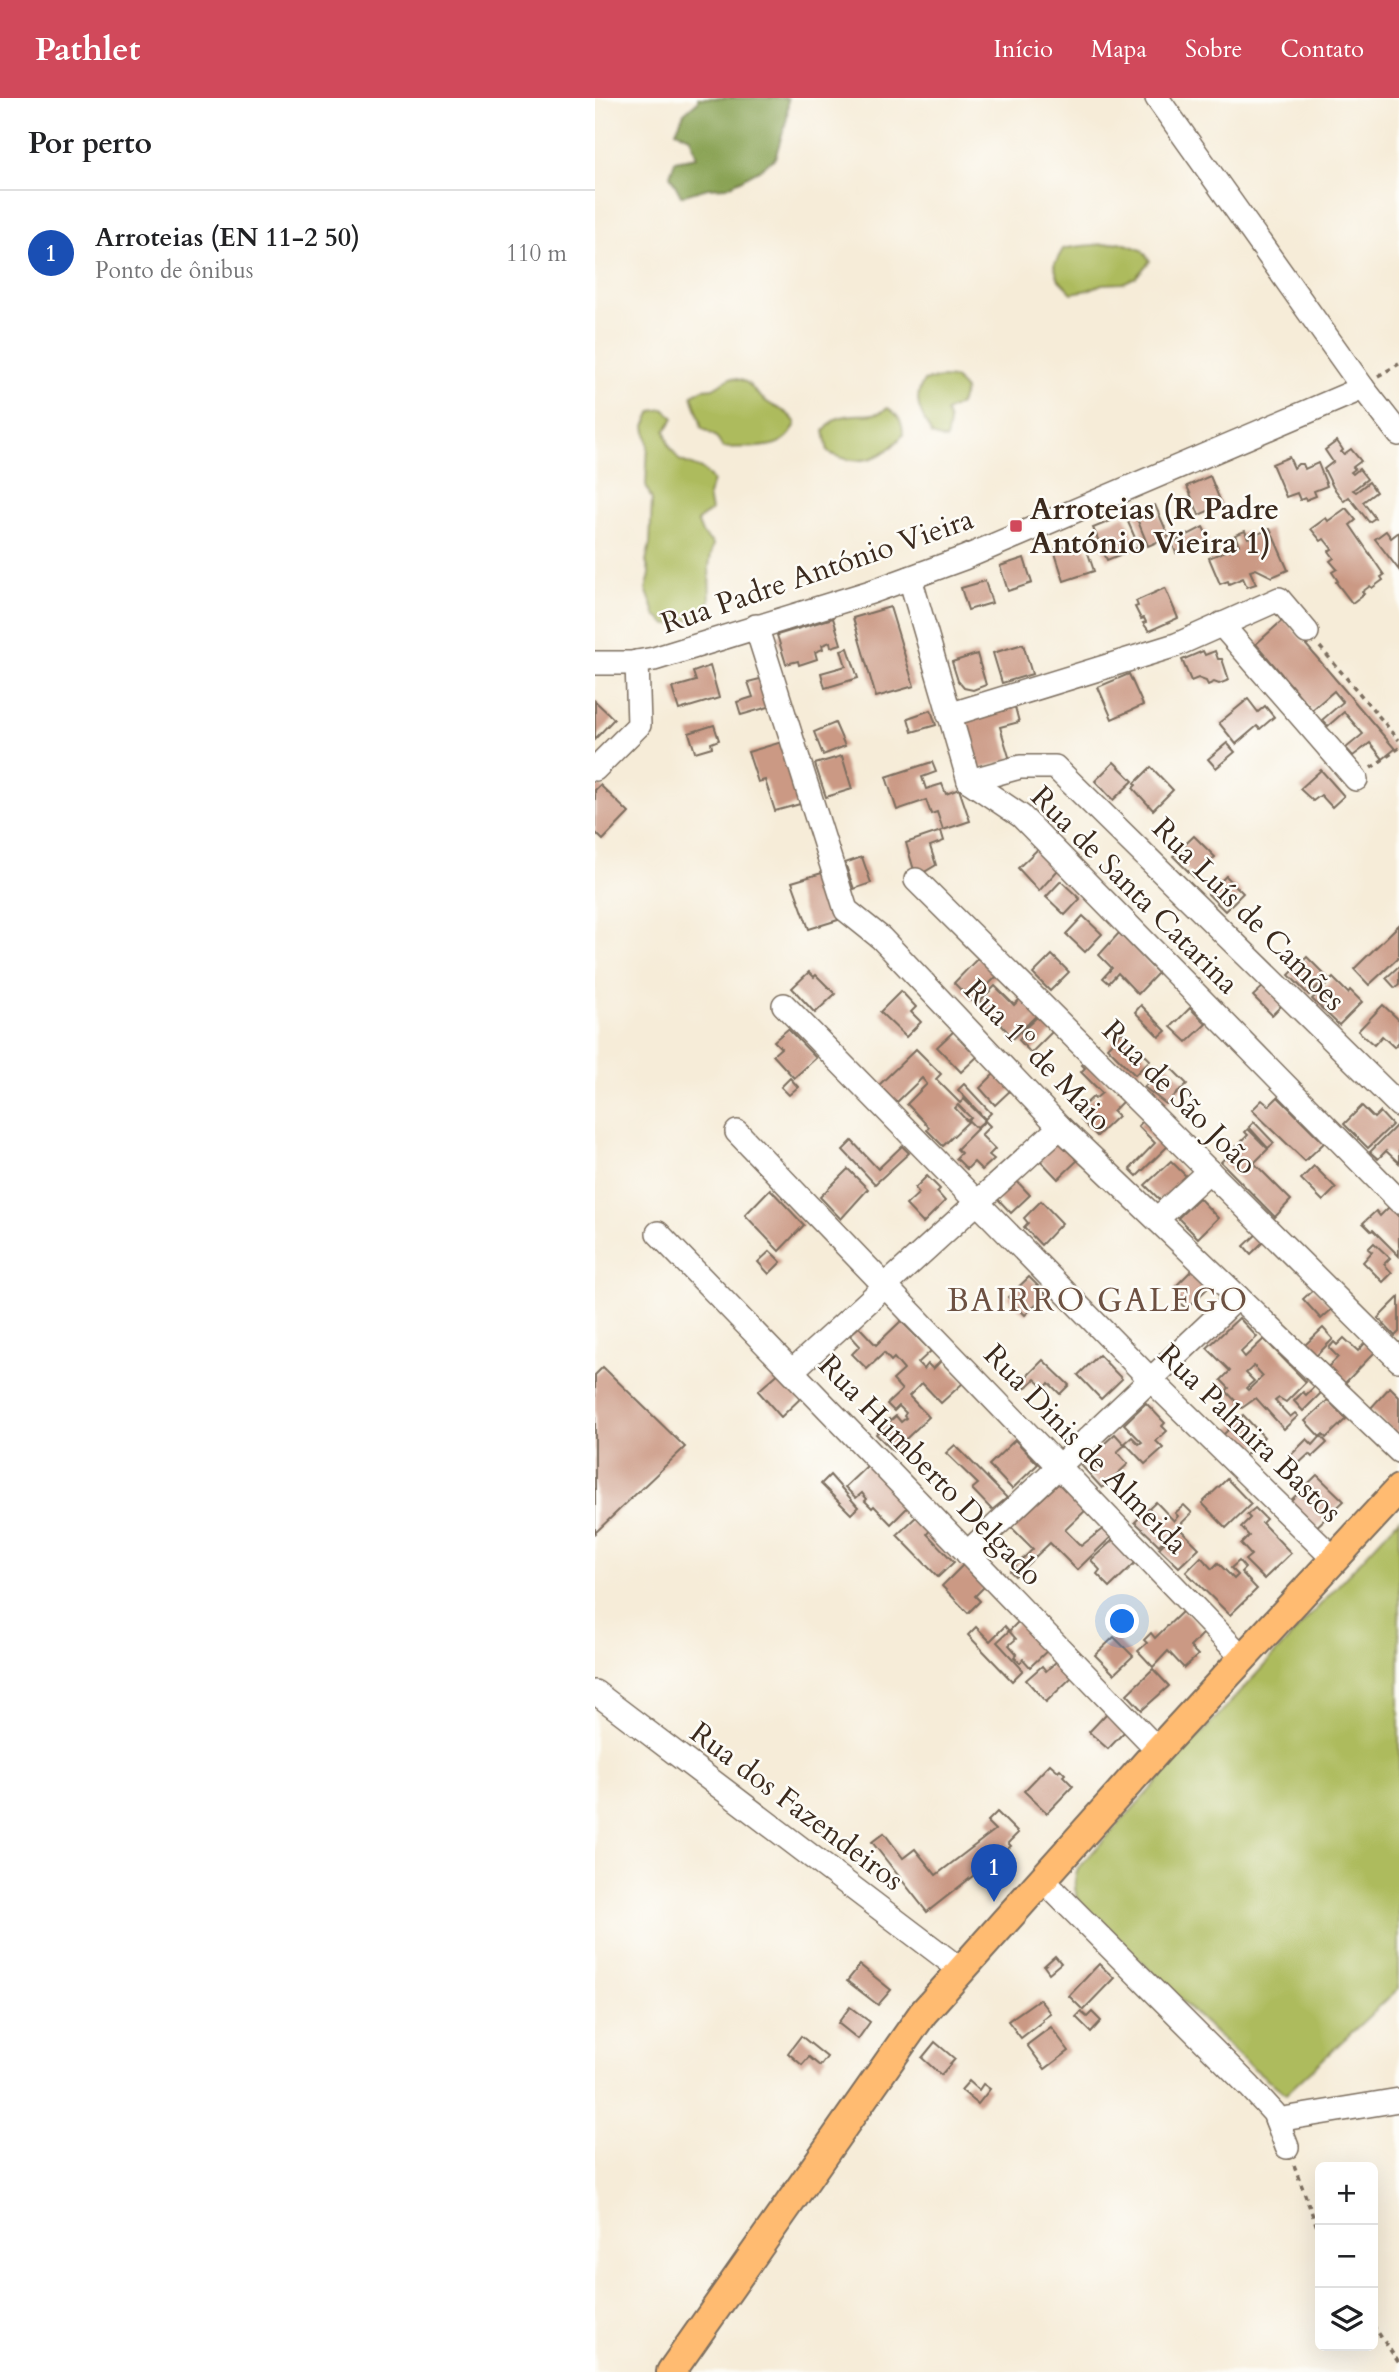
<!DOCTYPE html>
<html lang="pt">
<head>
<meta charset="utf-8">
<style>
	:root { --surface:#fff; --page:#f6f6f6; --text:#202124; --muted:#757577; --line:#e0e0e0; --accent:#d1495b }
	body { margin:0; font-family:Cardo,serif; background:var(--page); color:var(--text) }
	.controls { position:absolute; right:21px; bottom:21px; display:grid; overflow:hidden; border-radius:10px; box-shadow:0 7px 28px #0002 }
	.controls button { width:63px; height:63px; display:grid; place-items:center; padding:0; border:0; border-bottom:2px solid var(--line); background:var(--surface); color:var(--text); font:35px sans-serif }
	.you { position:absolute; left:528px; top:1524px; width:24px; height:24px; margin:-18px; border:5px solid #fff; border-radius:50%; background:#1a73e8; box-shadow:0 0 0 10px #1a73e833 }
	.badge { display:grid; place-items:center; width:46px; height:46px; border-radius:50%; background:var(--accent); color:#fff; font-size:23px; font-weight:700 }
	.pin { position:absolute; translate:-50% -58px; filter:drop-shadow(0 2px 4px #0008) }
	.pin::after { content:''; position:absolute; top:37px; width:24px; height:21px; background:inherit; clip-path:polygon(0 0,100% 0,50% 100%) }
	.list { margin:0; padding:0; list-style:none }
	h2 { display:flex; justify-content:space-between; align-items:center; height:91px; margin:0; padding:0 28px; font-size:30px }
	h2 small { font-size:23px; font-weight:400; color:var(--muted) }
	.list li { display:grid; grid-template-columns:46px 1fr auto; gap:21px; align-items:center; box-sizing:border-box; height:126px; padding:0 28px; border-top:2px solid var(--line) }
	.list b { display:block; font-size:26px; white-space:nowrap }
	.list p { margin:0; font-size:23px; white-space:nowrap; color:var(--muted) }
	.list em { font-size:23px; font-style:normal; color:var(--muted) }
	.icon { flex:none; width:38px; height:38px; fill:none; stroke:currentColor; stroke-width:2; stroke-linecap:round; stroke-linejoin:round }
	.map { position:relative; flex:none; width:804px; height:2274px; overflow:hidden }
	header { display:flex; align-items:center; gap:42px; box-sizing:border-box; height:98px; padding:0 35px; background:var(--accent); color:#fff }
	header strong { font-size:33px }
	nav { display:flex; gap:38px; margin-inline-start:auto; font-size:24px }
	main { display:flex }
	aside { flex:1; background:var(--surface) }
	.map>svg:first-child { display:block }
	.green { fill:#adbb5d; stroke:#74723e; stroke-width:2 }
	.forest { fill:#8aa354; stroke:#626639; stroke-width:2 }
	.building { fill:#cb9984; fill-rule:evenodd }
	.lines { fill:none; stroke-linecap:round; stroke-linejoin:round }
	.minor-casing { stroke:#7c6e5f; stroke-width:26 }
	.major-casing { stroke:#7c6e5f; stroke-width:32 }
	.path { stroke:#7c6e5f; stroke-width:3.5; stroke-dasharray:5 5; stroke-linecap:butt }
	.minor { stroke:#fff; stroke-width:23 }
	.major { stroke:#ffbb71; stroke-width:28 }
	.poi-dot { fill:#d1495b; stroke:#fdfcf7; stroke-width:2.5 }
	.labels { text-anchor:middle; stroke-width:5; stroke-linejoin:round; paint-order:stroke }
	.poi-label { font-size:30px; font-weight:bold; fill:#3b2a1e; stroke:#fdfcf7; text-anchor:start }
	.street-label { font-size:30px; fill:#3b2a1e; stroke:#fdfcf7 }
	.neighbourhood-label { font-size:32px; letter-spacing:2px; fill:#6d5142; stroke:#fdfcf7 }
</style>
</head>
<body>
<header>
<strong>Pathlet</strong>
<nav><a>Início</a><a>Mapa</a><a>Sobre</a><a>Contato</a></nav>
</header>
<main>
<aside>
<h2>Por perto<small></small></h2>
<ul class="list">
<li><span class="badge" style="background:#1a4fb4">1</span><div><b>Arroteias (EN 11-2 50)</b><p>Ponto de ônibus</p></div><em>110 m</em></li>
</ul>
</aside>
<div class="map">
<svg width="804" height="2274" viewBox="0 0 804 2274">
	<rect width="100%" height="100%" fill="#fdfcf7"/>
	<filter id="ink" filterUnits="userSpaceOnUse"><feTurbulence type="fractalNoise" baseFrequency=".0143" numOctaves="2"/><feDisplacementMap in="SourceGraphic" scale="14" xChannelSelector="R" yChannelSelector="G"/><feConvolveMatrix kernelMatrix="1 2 1 2 8 2 1 2 1" color-interpolation-filters="sRGB"/></filter>
	<filter id="wash" filterUnits="userSpaceOnUse"><feTurbulence type="fractalNoise" baseFrequency=".00686" numOctaves="4" result="noise"/><feDisplacementMap in="SourceGraphic" scale="28" xChannelSelector="R" yChannelSelector="G"/><feGaussianBlur stdDeviation="1.57" result="paint"/><feColorMatrix in="noise" values="0 0 0 0 0 0 0 0 0 0 0 0 0 0 0 0 0 1.4 0 .05"/><feComposite in="paint" operator="in"/></filter>
	<g filter="url(#wash)">
		<rect width="100%" height="100%" fill="#f6ecd8"/>
		<g class="green">
			<path d="M525 144 547 152 555 163 541 179 528 185 507 186 493 192 477 195 464 182 459 167 468 151C487 146 506 148 525 144Z"/>
			<path d="M135 280C157 282 154 290 168 301 181 312 191 310 201 325 191 356 155 348 128 350L121 339 106 329C106 317 99 308 97 297L108 291 118 290Z"/>
			<path d="M346 280 360 281 370 292 365 306 351 314 354 324 351 342 337 337C327 317 316 303 329 283Z"/>
			<path d="M293 310C304 317 308 325 308 337 287 362 262 370 233 354L229 333C232 330 237 323 241 321 259 312 277 322 293 310Z"/>
			<path d="M69 311 79 320 70 333 74 347 84 362 109 372 118 383 113 397 116 413 102 423 107 435 118 446 114 468 115 502 107 518C95 520 85 526 72 527L61 518 51 491 55 477 51 463 55 446 57 402 51 388 53 346 50 328 57 313Z"/>
			<path d="M804 1421V1890L691 1996 646 1960 486 1806C478 1793 478 1782 484 1769Z"/>
		</g>
		<polygon class="forest" points="103,0 193,0 192,20 180,60 164,72 132,89 113,90 86,98 75,77 80,63 102,59 95,39 81,33 89,15 103,3"/>
		<g id="blocks">
			<g class="building">
				<polygon points="742,343 748,352 746,354 749,356 756,351 766,363 758,369 760,371 756,374 758,376 764,371 772,381 758,392 761,394 774,384 781,394 768,404 780,420 774,424 754,399 749,403 738,389 729,371 738,364 730,352"/>
				<polygon points="694,359 699,370 703,366 708,366 710,371 723,365 732,388 719,393 721,398 711,402 710,400 705,402 702,395 691,399 677,366"/>
				<polygon points="615,378 627,407 604,417 592,388"/>
				<polygon points="560,407 574,439 553,448 540,416"/>
				<polygon points="751,410 761,422 755,427 789,477 786,479 788,482 777,490 775,488 767,494 769,496 757,505 741,484 743,483 737,474 742,471 735,463 739,460 734,453 737,451 729,441 726,443 716,431 731,420 733,423"/>
				<polygon points="530,417 544,449 512,462 498,430"/>
				<polygon points="608,429 614,442 581,455 577,445"/>
				<polygon points="675,431 693,472 677,479 661,471 655,473 661,486 652,489 648,480 634,486 633,483 625,486 614,460 644,447 640,437 650,433 653,440"/>
				<polygon points="791,433 796,440 804,434 804,472 780,441"/>
				<polygon points="489,443 499,473 469,483 459,452"/>
				<polygon points="429,460 437,485 413,493 405,468"/>
				<polygon points="390,483 397,505 373,512 366,490"/>
				<polygon points="570,490 583,520 554,533 548,525 551,524 549,520 546,521 540,509 543,508 541,503"/>
				<polygon points="295,509 319,588 281,599 258,520"/>
				<polygon points="238,520 246,546 236,549 235,544 227,547 228,551 220,554 222,561 204,567 203,563 191,566 182,537"/>
				<polygon points="689,521 800,651 788,661 775,645 758,658 751,650 768,636 749,614 733,628 727,622 748,604 739,593 717,612 661,546"/>
				<polygon points="428,546 437,576 407,585 398,555"/>
				<polygon points="253,550 263,580 230,590 226,575 251,568 246,552"/>
				<polygon points="608,553 610,557 620,553 623,561 627,561 634,582 624,586 619,584 613,587 611,583 603,580 596,583 587,562"/>
				<polygon points="382,556 391,587 378,592 369,590 363,583 357,564"/>
				<polygon points="115,568 124,600 84,612 77,590 101,583 98,574"/>
				<polygon points="534,576 548,607 517,621 503,589"/>
				<polygon points="169,580 177,608 146,617 142,604 158,599 153,584"/>
				<polygon points="653,601 663,614 670,608 679,619 665,631 662,628 641,646 624,625"/>
				<polygon points="0,603 19,621 0,641"/>
				<polygon points="420,609 424,624 405,629 415,662 382,671 368,624"/>
				<polygon points="336,612 341,627 317,634 313,620"/>
				<polygon points="240,625 250,648 228,657 219,634"/>
				<polygon points="119,627 124,642 116,645 117,649 100,654 94,635"/>
				<polygon points="187,644 205,706 180,713 170,682 163,684 153,654"/>
				<polygon points="632,645 640,654 621,670 613,661"/>
				<polygon points="247,658 257,691 231,699 220,666"/>
				<polygon points="337,664 341,674 327,679 331,691 347,686 351,696 364,691 375,723 348,732 342,714 336,716 331,702 302,712 291,679"/>
				<polygon points="519,664 538,683 518,702 500,683"/>
				<polygon points="556,669 578,692 558,712 538,690 541,687 540,685"/>
				<polygon points="726,672 749,698 737,709 726,697 718,703 705,691"/>
				<polygon points="5,687 34,715 8,742 0,734 0,692"/>
				<polygon points="346,733 349,743 335,748 341,767 321,779 311,745"/>
				<polygon points="599,738 620,759 599,779 578,758"/>
				<polygon points="443,751 463,772 444,793 423,770"/>
				<polygon points="267,759 276,785 259,791 250,765"/>
				<polygon points="227,775 243,822 214,831 197,784"/>
				<polygon points="631,778 648,795 630,813 613,796"/>
				<polygon points="466,783 485,801 470,817 451,799"/>
				<polygon points="488,818 507,836 490,854 471,836"/>
				<polygon points="804,827 804,859 774,887 759,871"/>
				<polygon points="524,835 563,875 543,896 523,875 514,885 508,880 517,870 504,857"/>
				<polygon points="457,857 474,874 455,893 438,876"/>
				<polygon points="384,859 403,877 377,903 359,885"/>
				<polygon points="712,859 732,879 714,897 694,877"/>
				<polygon points="804,868 804,887 800,890 791,880"/>
				<polygon points="214,874 219,879 221,877 240,896 220,915 197,890"/>
				<polygon points="738,880 753,895 755,892 767,904 744,927 717,901"/>
				<polygon points="671,886 690,904 677,917 658,898"/>
				<polygon points="400,888 419,907 426,900 442,917 418,940 385,903"/>
				<polygon points="306,893 321,909 316,914 326,924 311,939 285,914"/>
				<polygon points="546,907 571,933 564,939 540,914"/>
				<polygon points="788,907 804,922 804,944 799,949 787,938 779,947 763,933"/>
				<polygon points="595,910 611,926 592,944 576,929"/>
				<polygon points="442,919 457,934 436,955 424,942 429,937 426,934"/>
				<polygon points="193,931 221,960 199,980 178,957 186,950 179,943"/>
				<polygon points="359,933 383,958 366,974 342,949"/>
				<polygon points="527,934 555,962 540,977 512,949"/>
				<polygon points="321,951 346,976 341,981 365,1005 369,1001 390,1022 381,1030 373,1022 376,1020 363,1007 360,1010 373,1024 348,1048 332,1032 334,1029 312,1006 332,986 327,980 301,1005 284,987"/>
				<polygon points="490,964 528,1003 518,1013 523,1018 502,1038 486,1022 492,1016 486,1010 498,999 500,1001 507,995 486,974 490,970 487,967"/>
				<polygon points="572,966 592,986 571,1006 549,989"/>
				<polygon points="402,973 418,990 400,1007 385,990"/>
				<polygon points="195,980 203,989 194,997 186,989"/>
				<polygon points="369,986 396,1015 390,1021 363,992"/>
				<polygon points="683,999 729,1045 710,1063 657,1012 667,1002 674,1008"/>
				<polygon points="767,1008 779,1020 785,1014 797,1027 773,1050 749,1026"/>
				<polygon points="390,1023 395,1028 386,1037 400,1051 394,1057 399,1061 387,1072 379,1064 372,1071 361,1060 366,1055 362,1051"/>
				<polygon points="548,1023 573,1048 542,1078 535,1071 560,1045 543,1028"/>
				<polygon points="659,1024 679,1045 673,1050 654,1029"/>
				<polygon points="804,1025 804,1065 791,1053 783,1061 775,1054"/>
				<polygon points="653,1031 673,1051 659,1065 696,1102 680,1119 626,1064 653,1037 650,1034"/>
				<polygon points="465,1039 485,1060 463,1081 443,1060"/>
				<polygon points="257,1043 283,1071 307,1048 314,1055 280,1086 248,1052"/>
				<polygon points="576,1063 592,1079 567,1104 550,1087"/>
				<polygon points="719,1068 741,1090 728,1103 706,1081"/>
				<polygon points="253,1071 273,1091 246,1121 225,1099"/>
				<polygon points="332,1078 345,1091 342,1094 350,1103 328,1125 311,1107 324,1095 320,1090"/>
				<polygon points="419,1080 435,1097 416,1115 400,1098"/>
				<polygon points="175,1091 209,1127 184,1153 150,1117"/>
				<polygon points="604,1100 623,1120 603,1140 583,1120"/>
				<polygon points="446,1103 467,1125 446,1147 429,1129 433,1125 429,1120"/>
				<polygon points="795,1108 804,1118 804,1158 778,1132 776,1133 768,1125 781,1113 785,1118"/>
				<polygon points="663,1135 670,1142 656,1156 649,1148"/>
				<polygon points="779,1145 795,1160 789,1166 797,1175 788,1184 768,1164 777,1154 773,1151"/>
				<polygon points="175,1153 186,1164 174,1176 163,1164"/>
				<polygon points="600,1169 617,1186 591,1211 582,1201 586,1197 579,1190"/>
				<polygon points="434,1179 452,1197 430,1217 413,1199"/>
				<polygon points="719,1191 737,1211 726,1221 708,1201"/>
				<polygon points="804,1199 804,1234 800,1238 783,1220"/>
				<path d="M644 1220 662 1239 646 1254 650 1259 669 1241 711 1284 691 1304 684 1300 680 1303 695 1319 700 1315 703 1318 689 1331 661 1300 647 1310 631 1293 634 1290 626 1282 635 1273 612 1250ZM659 1268 668 1278 653 1292 651 1290 659 1283 651 1275Z"/>
				<polygon points="306,1223 336,1253 323,1265 329,1271 333,1266 338,1271 346,1263 368,1285 346,1305 327,1285 314,1298 334,1319 298,1353 281,1336 294,1321 295,1323 301,1318 306,1324 311,1320 309,1318 311,1315 304,1308 299,1313 292,1306 307,1292 298,1282 309,1272 299,1260 296,1263 289,1255 272,1271 257,1256 265,1248 255,1237 264,1229 281,1247"/>
				<polygon points="728,1230 738,1241 721,1258 710,1247"/>
				<polygon points="749,1240 763,1253 770,1245 780,1254 749,1286 732,1270 743,1259 734,1250 739,1244 742,1247"/>
				<polygon points="504,1257 527,1281 506,1301 483,1277"/>
				<polygon points="448,1262 474,1287 465,1296 454,1285 450,1290 440,1281 430,1290 425,1285"/>
				<polygon points="8,1269 90,1349 0,1435 0,1277"/>
				<polygon points="186,1273 208,1298 186,1319 163,1293"/>
				<polygon points="720,1288 726,1295 708,1313 699,1303 708,1294 711,1297"/>
				<polygon points="795,1289 804,1298 804,1333 801,1336 775,1311"/>
				<polygon points="733,1302 751,1321 731,1340 728,1336 725,1339 710,1323"/>
				<polygon points="551,1305 570,1325 567,1328 572,1333 561,1343 568,1350 550,1366 530,1345 537,1339 544,1346 547,1344 529,1326"/>
				<polygon points="648,1317 669,1339 648,1360 627,1338"/>
				<polygon points="520,1336 530,1347 522,1354 533,1366 507,1390 486,1367"/>
				<polygon points="726,1338 732,1345 717,1359 714,1356 702,1367 694,1359 712,1341 718,1347"/>
				<polygon points="420,1342 443,1366 417,1391 394,1367"/>
				<polygon points="360,1347 412,1400 397,1412 377,1391 383,1386 351,1355"/>
				<polygon points="273,1367 313,1409 296,1426 279,1408 277,1410 270,1403 272,1401 267,1395 261,1400 250,1389"/>
				<polygon points="235,1377 263,1409 256,1416 226,1386"/>
				<polygon points="722,1377 749,1403 716,1434 690,1408"/>
				<polygon points="632,1381 656,1406 631,1430 607,1405"/>
				<polygon points="463,1386 470,1387 492,1411 470,1432 486,1448 510,1429 518,1437 482,1472 455,1445 420,1478 415,1473 438,1451 416,1429"/>
				<polygon points="561,1404 579,1423 583,1418 580,1415 589,1407 597,1415 564,1447 540,1424"/>
				<polygon points="660,1410 671,1421 667,1425 696,1455 669,1481 650,1462 656,1457 646,1446 654,1438 646,1429 655,1420 652,1417"/>
				<polygon points="322,1418 335,1432 332,1436 359,1464 343,1479 302,1437"/>
				<polygon points="584,1430 604,1450 584,1469 564,1450"/>
				<polygon points="519,1441 541,1464 515,1489 502,1476 505,1472 496,1462"/>
				<polygon points="606,1459 617,1471 623,1465 639,1481 643,1477 636,1470 644,1463 650,1470 646,1474 662,1491 635,1517 591,1474"/>
				<polygon points="368,1467 389,1489 380,1498 385,1503 373,1515 347,1488"/>
				<polygon points="588,1513 609,1535 595,1549 603,1557 589,1570 573,1553 558,1569 543,1553 552,1545 549,1542 556,1535 560,1540"/>
				<polygon points="427,1520 455,1550 435,1569 428,1561 425,1565 419,1559 422,1556 414,1547 421,1541 414,1533"/>
				<polygon points="410,1528 414,1533 402,1544 428,1572 417,1583 373,1537 381,1529 395,1543"/>
				<polygon points="519,1539 538,1558 519,1576 500,1557"/>
				<polygon points="462,1563 477,1579 451,1604 431,1582 447,1568 451,1573"/>
				<polygon points="558,1571 574,1588 547,1612 532,1596"/>
				<polygon points="512,1615 531,1632 513,1651 494,1634"/>
				<polygon points="455,1666 463,1673 465,1671 470,1676 468,1678 478,1688 452,1715 429,1693"/>
				<polygon points="402,1714 423,1735 413,1745 416,1748 332,1814 277,1744 289,1735 308,1760 320,1751 341,1777 400,1732 392,1724"/>
				<polygon points="460,1858 466,1865 454,1875 449,1868"/>
				<polygon points="504,1866 519,1880 488,1912 474,1898"/>
				<polygon points="265,1867 296,1892 283,1907 252,1883"/>
				<polygon points="444,1901 455,1915 447,1921 448,1923 426,1940 413,1923"/>
				<polygon points="255,1909 275,1924 263,1941 243,1925"/>
				<polygon points="486,1914 492,1919 497,1914 506,1923 496,1934 481,1919"/>
				<polygon points="456,1929 474,1953 450,1971 432,1947"/>
				<polygon points="206,1938 232,1959 225,1968 214,1959 207,1967 193,1955"/>
				<polygon points="340,1944 360,1961 346,1977 327,1960"/>
				<polygon points="374,1983 384,1992 388,1986 395,1991 383,2006 366,1992"/>
			</g>
		</g>
	</g>
	<g filter="url(#ink)">
		<use href="#blocks" fill-opacity="0" stroke="#7c6e5f" stroke-width="2"/>
		<g class="lines">
			<g class="minor-casing">
				<g id="minor">
					<polyline points="562,0 768,290 804,336"/>
					<polyline points="315,480 374,683 426,718 804,1103"/>
					<polyline points="626,526 761,681"/>
					<polyline points="161,528 251,812 286,840 465,1029 804,1353"/>
					<polyline points="0,565 36,565 59,561 276,494 369,460 768,290"/>
					<polyline points="354,617 581,547 684,501 712,534"/>
					<polyline points="0,671 44,627 42,564"/>
					<polyline points="374,683 425,669 460,669 804,1007"/>
					<polyline points="321,782 804,1262"/>
					<polyline points="189,907 556,1282 739,1461"/>
					<polyline points="142,1034 648,1560"/>
					<polyline points="562,1121 614,1073"/>
					<polyline points="63,1135 563,1652"/>
					<polyline points="197,1273 465,1029"/>
					<polyline points="372,1455 643,1199"/>
					<polyline points="0,1594 366,1872"/>
					<polyline points="447,1781 655,1989 679,2015 692,2049"/>
					<polyline points="682,2022 804,2002"/>
				</g>
			</g>
			<g class="major-casing">
				<polyline id="major" points="76,2274 328,1915 563,1652 804,1391"/>
			</g>
			<g class="path">
				<polyline points="783,278 804,266"/>
				<polyline points="725,549 804,642"/>
				<polyline points="776,670 804,650"/>
				<polyline points="699,2067 725,2137"/>
				<polyline points="778,2227 804,2265"/>
			</g>
			<use href="#minor" class="minor"/>
			<use href="#major" class="major"/>
		</g>
	</g>
	<rect class="poi-dot" x="414" y="421" width="14" height="14" rx="3.5"/>
	<g class="labels">
		<g class="poi-label">
			<text x="435" y="421">Arroteias (R Padre<tspan x="435" dy="34">António Vieira 1)</tspan></text>
		</g>
		<g class="street-label">
			<text transform="translate(222 473) rotate(-19)" y="10">Rua Padre António Vieira</text>
			<text transform="translate(540 792) rotate(45)" y="10">Rua de Santa Catarina</text>
			<text transform="translate(654 816) rotate(45)" y="10">Rua Luís de Camões</text>
			<text transform="translate(443 957) rotate(46)" y="10">Rua 1º de Maio</text>
			<text transform="translate(585 999) rotate(45)" y="10">Rua de São João</text>
			<text transform="translate(655 1335) rotate(44)" y="10">Rua Palmira Bastos</text>
			<text transform="translate(491 1351) rotate(46)" y="10">Rua Dinis de Almeida</text>
			<text transform="translate(336 1372) rotate(46)" y="10">Rua Humberto Delgado</text>
			<text transform="translate(202 1708) rotate(37)" y="10">Rua dos Fazendeiros</text>
		</g>
		<g class="neighbourhood-label">
			<text x="503" y="1213">BAIRRO GALEGO</text>
		</g>
	</g>
</svg>
<div class="controls">
<button>+</button>
<button>−</button>
<button><svg class="icon" aria-label="layers" viewBox="0 0 24 24"><path d="M12 4l9 5-9 5-9-5zM3 14l9 5 9-5"/></svg></button>
</div>
<div class="you"></div>
<div class="pin badge" style="left:399px;top:1804px;background:#1a4fb4">1</div>
</div>
</main>
</body>
</html>
